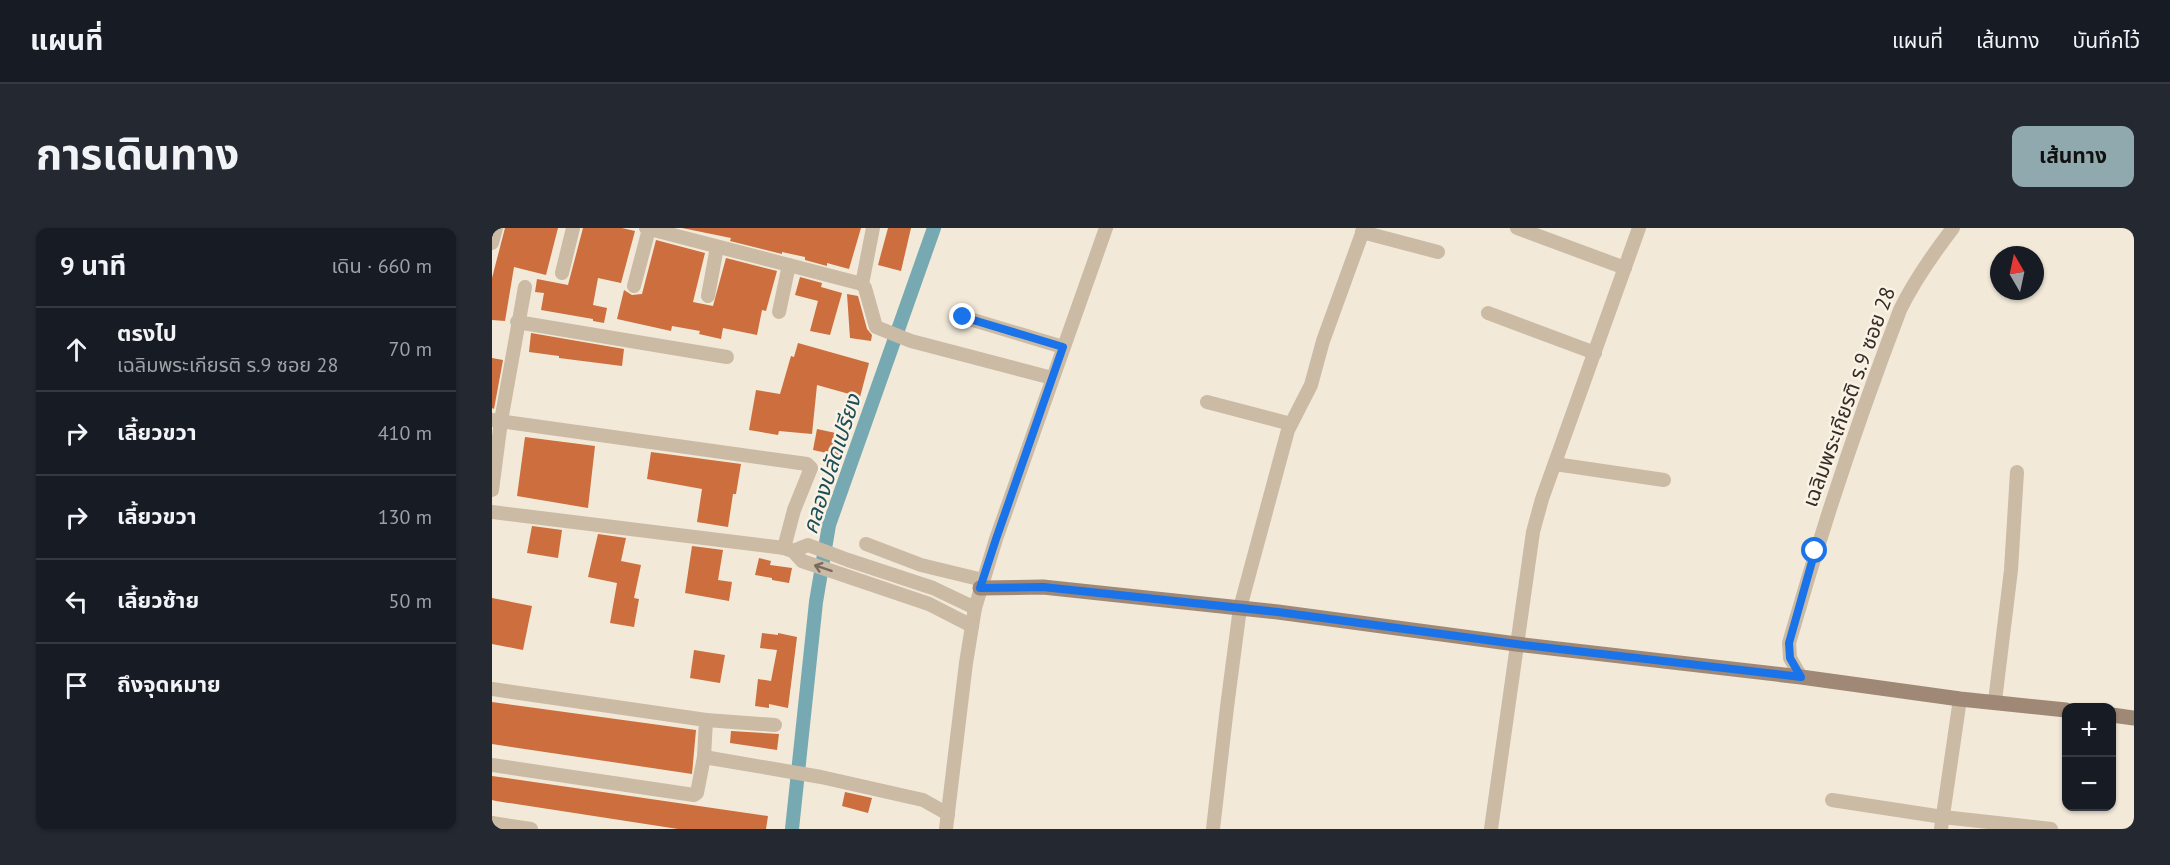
<!DOCTYPE html>
<html lang="th">
<head>
<meta charset="utf-8">
<style>
	:root { --surface:#171b24; --page:#242831; --text:#f1f3f6; --muted:#9ea1a6; --line:#363941; --accent:#90a9af }
	body { margin:0; font-family:"PT Sans","Noto Sans Thai",sans-serif; background:var(--page); color:var(--text) }
	.controls { position:absolute; right:18px; bottom:18px; display:grid; overflow:hidden; border-radius:12px; box-shadow:0 2px 4px #0004 }
	.controls button { width:54px; height:54px; display:grid; place-items:center; padding:0; border:0; border-bottom:2px solid var(--line); background:var(--surface); color:var(--text); font:30px sans-serif }
	.compass { position:absolute; left:1498px; top:18px; width:54px; height:54px; border-radius:50%; background:var(--surface); box-shadow:0 2px 4px #0004; rotate:351deg }
	.stop { position:absolute; width:18px; height:18px; margin:-14px; border:4px solid #1a73e8; border-radius:50%; background:#fff }
	.stop.end { background:#1a73e8; border-color:#fff; box-shadow:0 2px 6px #0008 }
	.list { margin:0; padding:0; list-style:none }
	h2 { display:flex; justify-content:space-between; align-items:center; height:78px; margin:0; padding:0 24px; font-size:26px }
	h2 small { font-size:20px; font-weight:400; color:var(--muted) }
	.list li { display:grid; grid-template-columns:39px 1fr auto; gap:18px; align-items:center; box-sizing:border-box; height:84px; padding:0 24px; border-top:2px solid var(--line) }
	.list b { display:block; font-size:22px; white-space:nowrap }
	.list p { margin:0; font-size:20px; white-space:nowrap; color:var(--muted) }
	.list em { font-size:20px; font-style:normal; color:var(--muted) }
	.icon { flex:none; width:33px; height:33px; fill:none; stroke:currentColor; stroke-width:2; stroke-linecap:round; stroke-linejoin:round }
	.map { position:relative; flex:none; width:1642px; height:601px; overflow:hidden; border-radius:12px }
	header { display:flex; align-items:center; gap:36px; box-sizing:border-box; height:84px; padding:0 30px; background:var(--surface); border-bottom:2px solid var(--line) }
	header strong { font-size:28px }
	nav { display:flex; gap:33px; margin-inline-start:auto; font-size:21px }
	.intro { display:flex; align-items:center; justify-content:space-between; box-sizing:border-box; height:144px; padding:0 36px }
	h1 { margin:0; font-size:42px }
	.button { padding:15px 27px; border-radius:12px; background:var(--accent); color:#111; font-size:21px; font-weight:700 }
	main { display:flex; gap:36px; padding:0 36px }
	aside { flex:1; background:var(--surface); border-radius:12px; box-shadow:0 2px 4px #0004 }
	.map>svg:first-child { display:block }
	.lines { fill:none; stroke-linecap:round; stroke-linejoin:round }
	.canal { stroke:#76a9b1; stroke-width:14 }
	.building { fill:#cc6e3d }
	.street { stroke:#cbbaa4; stroke-width:14 }
	.secondary { stroke:#9f8875; stroke-width:15 }
	.oneway { stroke:#796c5f }
	.route { stroke:#1a73e8; stroke-width:8 }
	.labels { text-anchor:middle; stroke-width:5; stroke-linejoin:round; paint-order:stroke }
	.street-label { font-size:21px; fill:#362d26; stroke:#faf2e5 }
	.water-label { font-size:22px; font-style:italic; fill:#1a4f59; stroke:#faf2e5 }
</style>
</head>
<body>
<header>
<strong>แผนที่</strong>
<nav><a>แผนที่</a><a>เส้นทาง</a><a>บันทึกไว้</a></nav>
</header>
<div class="intro"><h1>การเดินทาง</h1><a class="button">เส้นทาง</a></div>
<main>
<aside>
<h2>9 นาที<small>เดิน · 660 m</small></h2>
<ul class="list">
<li><svg class="icon" aria-label="ahead" viewBox="0 0 24 24"><path d="M12 20V5M6 11l6-6 6 6"/></svg><div><b>ตรงไป</b><p>เฉลิมพระเกียรติ ร.9 ซอย 28</p></div><em>70 m</em></li>
<li><svg class="icon" aria-label="right" viewBox="0 0 24 24"><path d="M7 20v-9h11M14 6l5 5-5 5"/></svg><div><b>เลี้ยวขวา</b></div><em>410 m</em></li>
<li><svg class="icon" aria-label="right" viewBox="0 0 24 24"><path d="M7 20v-9h11M14 6l5 5-5 5"/></svg><div><b>เลี้ยวขวา</b></div><em>130 m</em></li>
<li><svg class="icon" aria-label="left" viewBox="0 0 24 24"><path d="M17 20v-9H6M10 6l-5 5 5 5"/></svg><div><b>เลี้ยวซ้าย</b></div><em>50 m</em></li>
<li><svg class="icon" aria-label="arrive" viewBox="0 0 24 24"><path d="M6 21V4h12l-3 4 3 4H6"/></svg><div><b>ถึงจุดหมาย</b></div></li>
</ul>
</aside>
<div class="map">
<svg width="1642" height="601" viewBox="0 0 1642 601">
	<rect width="100%" height="100%" fill="#f2e9d8"/>
	<g class="lines">
		<polyline class="canal" points="300,601 324,374 337,297 442,0"/>
	</g>
	<g class="building">
		<polygon points="13,0 66,0 54,47 22,39 13,93 0,92 0,50"/>
		<polygon points="91,0 130,0 143,3 129,55 106,50 101,77 115,80 112,95 101,93 101,91 49,82 52,65 43,64 45,51 76,57"/>
		<polygon points="190,0 369,0 357,41 335,35 335,38 313,32 313,29 290,24 290,26 238,13 239,10"/>
		<polygon points="396,0 419,0 409,43 386,37"/>
		<polygon points="164,12 213,25 201,74 221,78 234,30 285,43 274,83 270,82 265,107 231,100 229,111 207,106 208,103 180,98 179,103 125,91 132,62 140,67 150,66"/>
		<polygon points="308,49 330,55 329,59 350,65 338,107 318,103 326,73 303,67"/>
		<polygon points="355,66 366,68 375,101 380,107 379,113 358,110"/>
		<polygon points="39,105 132,121 130,138 67,130 67,128 37,124"/>
		<polygon points="306,115 377,135 368,169 325,157 320,206 287,203 286,207 257,202 264,162 288,166 299,128 302,129"/>
		<polygon points="0,130 11,132 2,181 0,180"/>
		<polygon points="325,201 353,207 349,228 321,222"/>
		<polygon points="33,209 103,218 96,280 25,268"/>
		<polygon points="159,224 249,236 244,266 241,266 236,299 205,294 210,261 155,251"/>
		<polygon points="40,298 70,302 66,330 35,325"/>
		<polygon points="106,306 134,310 129,333 149,337 142,370 147,371 142,399 118,395 125,355 96,349"/>
		<polygon points="200,318 231,322 226,352 240,354 237,373 193,365"/>
		<polygon points="267,330 279,333 278,337 300,340 297,355 280,352 280,350 263,347"/>
		<polygon points="0,370 40,378 31,422 0,416"/>
		<polygon points="270,405 286,407 286,405 305,409 296,480 277,476 277,480 263,478 266,451 279,453 285,422 268,420"/>
		<polygon points="202,422 233,427 228,455 198,450"/>
		<polygon points="0,474 204,502 200,546 0,516"/>
		<polygon points="239,503 287,506 285,522 238,515"/>
		<polygon points="0,548 276,588 274,601 186,601 4,573 0,572"/>
		<polygon points="353,564 380,570 376,585 350,578"/>
	</g>
	<g class="lines">
		<g class="street">
			<polyline points="154,0 370,56"/>
			<polyline points="381,0 370,56 373,60 384,99 419,113 560,150"/>
			<polyline points="1025,0 1133,40"/>
			<polyline points="870,4 946,24"/>
			<polyline points="0,15 4,0"/>
			<polyline points="70,45 81,0"/>
			<polyline points="142,58 157,1"/>
			<polyline points="216,68 225,19"/>
			<polyline points="287,84 297,37"/>
			<polyline points="996,85 1103,125"/>
			<polyline points="471,89 571,119"/>
			<polyline points="25,94 235,129"/>
			<polyline points="715,174 799,196"/>
			<polyline points="0,192 315,236 319,240 302,282 292,320"/>
			<polyline points="1063,236 1172,252"/>
			<polyline points="0,262 9,193 33,59"/>
			<polyline points="0,284 292,320 301,323 310,333 437,376 480,398"/>
			<polyline points="374,316 429,337 491,352"/>
			<polyline points="301,323 316,317 356,332 441,360 483,380"/>
			<path d="M1309 449 1298 430 1297 415C1329 303 1366 192 1408 82 1422 53 1441 26 1461 0"/>
			<polyline points="0,461 214,492 212,529 205,565 202,567 0,537"/>
			<polyline points="1503,473 1519,342 1525,244"/>
			<polyline points="214,492 283,497"/>
			<polyline points="212,529 329,549 431,572 456,586"/>
			<polyline points="1340,572 1451,589 1559,601"/>
			<polyline points="0,595 39,601"/>
			<polyline points="454,601 474,435 483,380 504,311 614,0"/>
			<polyline points="721,601 735,479 748,380 796,202 819,157 831,113 872,0"/>
			<polyline points="999,601 1041,304 1050,271 1147,0"/>
			<polyline points="1449,601 1468,471"/>
		</g>
		<g class="secondary">
			<polyline points="488,360 551,359 786,384 1024,416 1309,449 1468,471 1574,482"/>
			<polyline points="1620,487 1642,490"/>
		</g>
	</g>
	<defs><path id="oneway-shaft" d="M-6 0H5M1.5-3L5.5 0L1.5 3" fill="none" stroke-width="1.6" stroke-linecap="round" stroke-linejoin="round" transform="scale(1.5)"/></defs>
	<use class="oneway" href="#oneway-shaft" transform="translate(331 340) rotate(-162)"/>
	<g class="lines">
		<polyline class="route" points="471,89 571,119 504,311 488,360 551,359 786,384 1024,416 1309,449 1298,430 1297,415 1323,323"/>
	</g>
	<g class="labels">
		<g class="street-label">
			<text transform="translate(1357 169) rotate(-70)" y="7">เฉลิมพระเกียรติ ร.9 ซอย 28</text>
		</g>
		<g class="water-label">
			<text transform="translate(339 236) rotate(-72)" y="8">คลองปลัดเปรียง</text>
		</g>
	</g>
</svg>
<div class="controls">
<button>+</button>
<button>−</button>
</div>
<svg class="compass" viewBox="-18 -18 36 36"><path d="M0-13l5 13h-10z" fill="#e53935"/><path d="M0 13l5-13h-10z" fill="#9ea1a6"/></svg>
<div class="stop" style="left:1323px;top:323px"></div>
<div class="stop end" style="left:471px;top:89px"></div>
</div>
</main>
</body>
</html>
